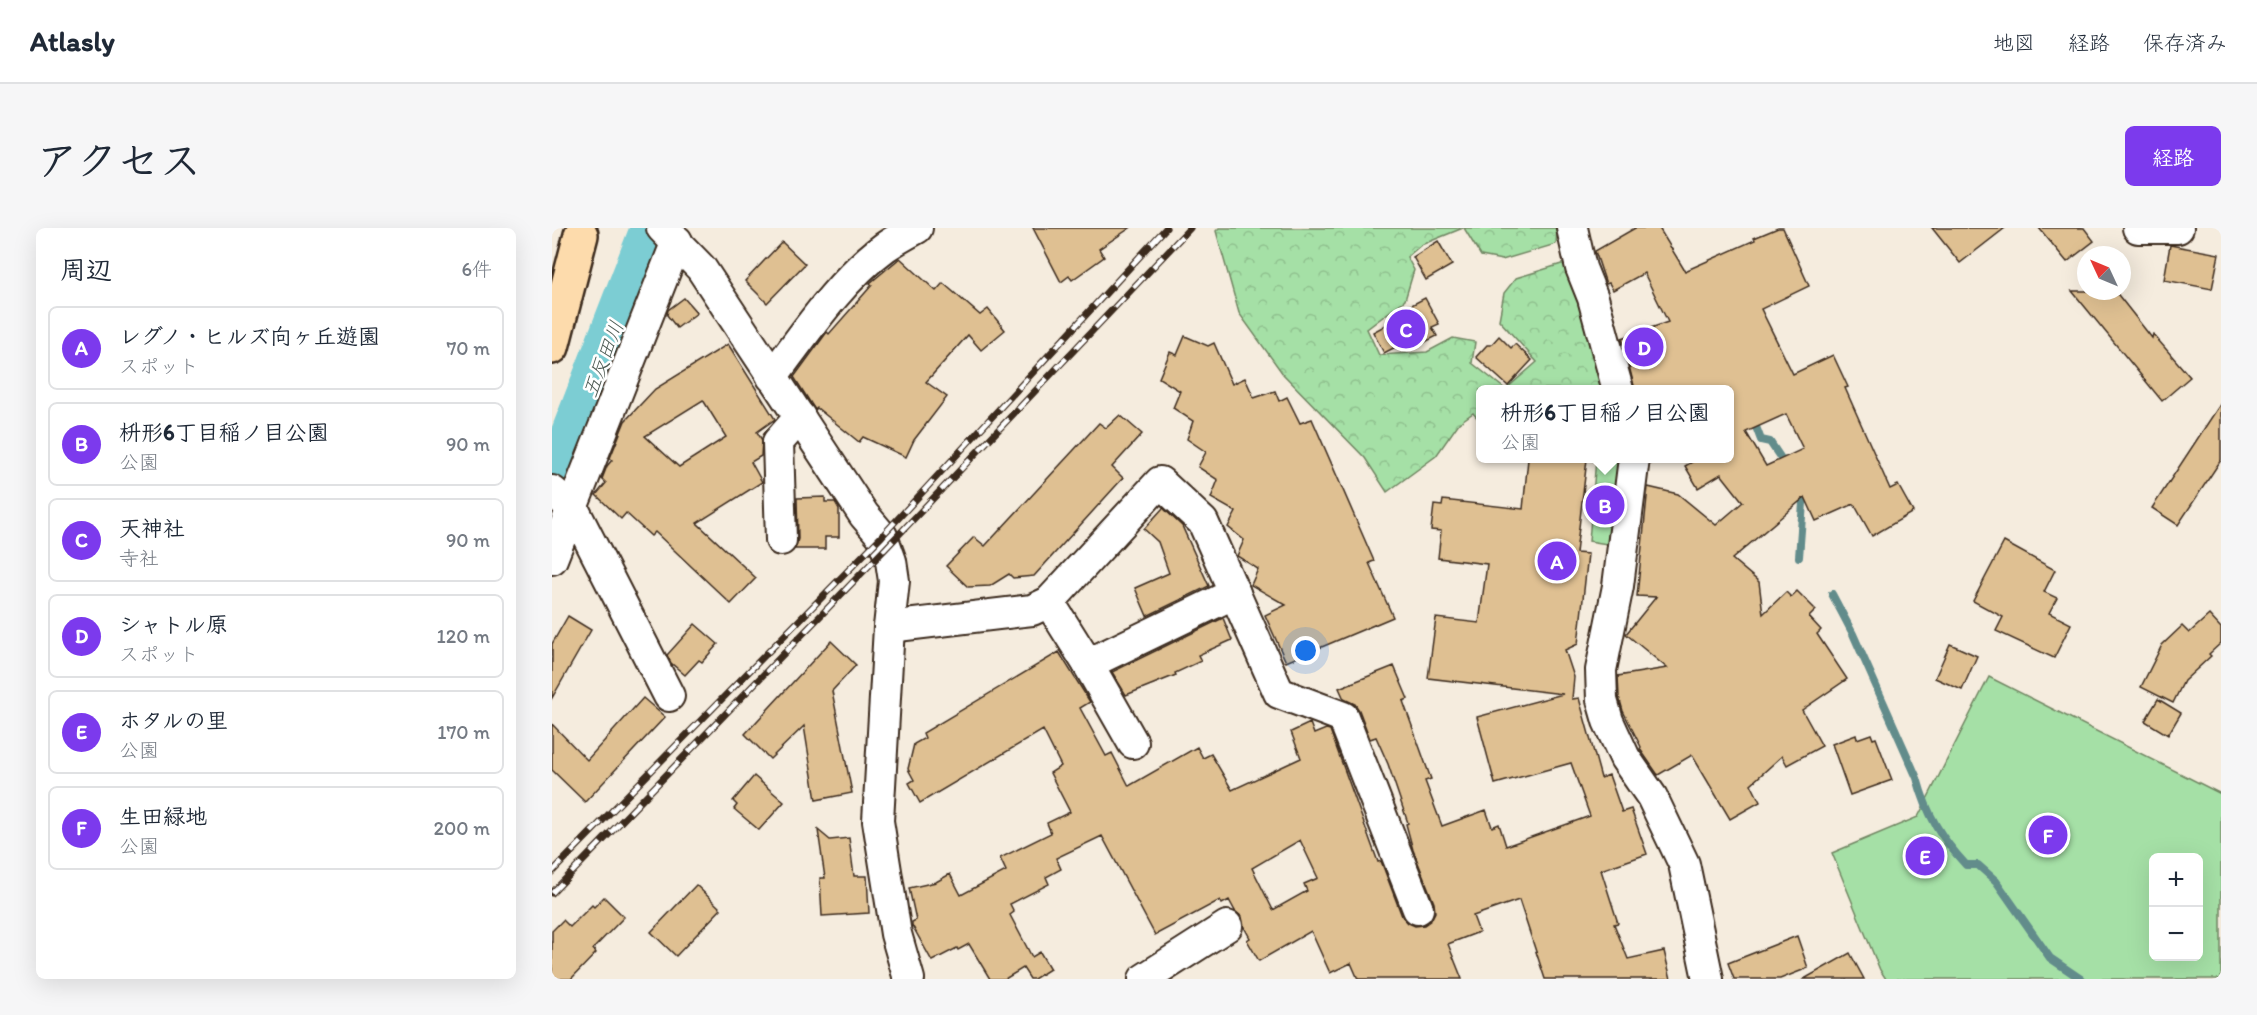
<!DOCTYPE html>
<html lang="ja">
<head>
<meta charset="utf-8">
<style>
	:root { --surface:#fff; --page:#f6f6f7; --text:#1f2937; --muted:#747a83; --line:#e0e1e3; --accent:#7c3aed }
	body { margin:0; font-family:Itim,"Klee One",sans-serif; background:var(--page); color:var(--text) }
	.controls { position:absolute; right:18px; bottom:18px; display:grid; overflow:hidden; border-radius:9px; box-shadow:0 6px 24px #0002 }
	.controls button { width:54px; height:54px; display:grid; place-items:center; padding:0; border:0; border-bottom:2px solid var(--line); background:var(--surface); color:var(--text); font:30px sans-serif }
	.compass { position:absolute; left:1525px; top:18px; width:54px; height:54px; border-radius:50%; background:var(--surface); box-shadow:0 6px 24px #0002; rotate:314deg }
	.you { position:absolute; left:754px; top:423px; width:21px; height:21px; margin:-15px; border:4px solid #fff; border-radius:50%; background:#1a73e8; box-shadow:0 0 0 9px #1a73e833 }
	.badge { display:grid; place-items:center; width:39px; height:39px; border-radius:50%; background:var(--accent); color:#fff; font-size:20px; font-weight:700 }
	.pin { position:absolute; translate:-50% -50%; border:3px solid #fff; box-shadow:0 2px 6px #0006 }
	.popup { position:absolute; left:924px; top:157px; width:258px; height:78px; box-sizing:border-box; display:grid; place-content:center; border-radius:9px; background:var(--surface); filter:drop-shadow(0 2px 4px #0005); font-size:20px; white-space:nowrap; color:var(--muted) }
	.popup b { font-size:22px; color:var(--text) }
	.popup::after { content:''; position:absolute; left:50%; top:100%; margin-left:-12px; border:12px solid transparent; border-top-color:var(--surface) }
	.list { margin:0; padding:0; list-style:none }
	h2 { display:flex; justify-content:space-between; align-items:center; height:78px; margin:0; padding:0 24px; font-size:26px }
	h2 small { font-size:20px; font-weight:400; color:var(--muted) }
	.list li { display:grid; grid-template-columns:39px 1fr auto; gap:18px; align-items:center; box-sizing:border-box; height:84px; margin:0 12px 12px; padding:0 12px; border:2px solid var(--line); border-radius:9px }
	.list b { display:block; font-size:22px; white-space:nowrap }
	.list p { margin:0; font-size:20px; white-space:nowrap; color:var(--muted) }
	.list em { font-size:20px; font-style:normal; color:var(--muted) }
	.map { position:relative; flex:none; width:1669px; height:751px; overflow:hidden; border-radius:9px }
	header { display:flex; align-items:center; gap:36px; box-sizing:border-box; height:84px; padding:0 30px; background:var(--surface); border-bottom:2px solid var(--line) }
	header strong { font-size:28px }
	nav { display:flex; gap:33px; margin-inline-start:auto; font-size:21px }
	.intro { display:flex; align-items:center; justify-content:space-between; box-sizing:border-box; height:144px; padding:0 36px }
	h1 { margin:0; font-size:42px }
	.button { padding:15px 27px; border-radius:9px; background:var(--accent); color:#fff; font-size:21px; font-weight:700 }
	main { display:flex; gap:36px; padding:0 36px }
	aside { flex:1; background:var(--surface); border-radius:9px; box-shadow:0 6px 24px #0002 }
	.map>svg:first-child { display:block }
	.forest { fill:url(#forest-crowns); stroke:#708562; stroke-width:1.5 }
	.park { fill:#a5e0a6; stroke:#708562; stroke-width:1.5; fill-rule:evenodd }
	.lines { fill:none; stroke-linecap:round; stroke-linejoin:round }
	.stream { stroke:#628c8b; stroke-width:8 }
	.river { stroke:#7ccdd3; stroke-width:45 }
	.building { fill:#dfc092; stroke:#3b2a1e; stroke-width:1.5; fill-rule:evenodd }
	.minor-casing { stroke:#3b2a1e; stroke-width:34 }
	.primary-casing { stroke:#3b2a1e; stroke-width:38 }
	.minor { stroke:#fff; stroke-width:30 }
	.primary { stroke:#fddbac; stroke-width:33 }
	.rail-casing { stroke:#3b2a1e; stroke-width:7 }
	.rail { stroke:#fff; stroke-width:4.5; stroke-dasharray:14; stroke-linecap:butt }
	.labels { text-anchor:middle; stroke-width:5; stroke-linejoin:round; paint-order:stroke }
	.water-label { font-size:20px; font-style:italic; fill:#4e5b54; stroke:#fff }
</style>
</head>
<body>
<header>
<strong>Atlasly</strong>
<nav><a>地図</a><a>経路</a><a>保存済み</a></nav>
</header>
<div class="intro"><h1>アクセス</h1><a class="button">経路</a></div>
<main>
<aside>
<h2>周辺<small>6件</small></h2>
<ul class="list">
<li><span class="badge">A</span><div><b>レグノ・ヒルズ向ヶ丘遊園</b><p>スポット</p></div><em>70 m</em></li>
<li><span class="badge">B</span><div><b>枡形6丁目稲ノ目公園</b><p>公園</p></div><em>90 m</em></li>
<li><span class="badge">C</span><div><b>天神社</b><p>寺社</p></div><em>90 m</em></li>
<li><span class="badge">D</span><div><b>シャトル原</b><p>スポット</p></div><em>120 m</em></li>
<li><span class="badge">E</span><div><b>ホタルの里</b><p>公園</p></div><em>170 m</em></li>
<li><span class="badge">F</span><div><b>生田緑地</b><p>公園</p></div><em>200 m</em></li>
</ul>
</aside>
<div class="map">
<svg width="1669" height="751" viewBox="0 0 1669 751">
	<defs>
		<pattern id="forest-crowns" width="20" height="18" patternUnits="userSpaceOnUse" patternTransform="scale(1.5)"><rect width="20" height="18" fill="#a5e0a6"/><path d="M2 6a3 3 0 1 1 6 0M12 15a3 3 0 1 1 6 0" fill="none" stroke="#8fc08e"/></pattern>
	</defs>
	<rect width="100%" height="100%" fill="#f5ecde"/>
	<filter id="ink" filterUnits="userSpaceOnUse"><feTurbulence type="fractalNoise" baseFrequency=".0167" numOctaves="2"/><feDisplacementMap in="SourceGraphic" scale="12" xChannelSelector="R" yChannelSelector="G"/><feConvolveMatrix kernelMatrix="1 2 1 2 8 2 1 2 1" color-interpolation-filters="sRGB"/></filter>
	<g filter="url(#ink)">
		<g class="forest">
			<polygon points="667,0 911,0 869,17 855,29 862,42 853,72 815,101 827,127 875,124 901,110 923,114 920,135 953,161 928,162 928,193 921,185 907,195 884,228 835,264 813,230 731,146 687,85 664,3"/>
			<polygon points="912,0 1005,0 1004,16 950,32 929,28"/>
			<polygon points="1016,34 1058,161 954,161 985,134 947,92 952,65 964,50"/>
		</g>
		<g class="park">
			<polygon points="1044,231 1069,231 1061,317 1037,313"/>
			<path d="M1437 449 1669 566V751H1334L1328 742 1280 625 1366 589ZM1602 630H1646V728H1602Z"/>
		</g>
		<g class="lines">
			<g class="stream">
				<polyline points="1201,191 1209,212 1218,214 1234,238"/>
				<polyline points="1246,262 1251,275 1247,329"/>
				<path d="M1280 366 1301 406 1365 550C1375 587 1389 610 1414 637H1426L1444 653 1498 730 1529 751"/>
			</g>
			<polyline class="river" points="0,261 101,0"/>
		</g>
		<g class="building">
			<polygon points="481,0 578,0 547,21 552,29 520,52 517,48 509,54"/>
			<path d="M1083 0H1107L1133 43 1203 12 1202 10 1226 0H1231L1257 58 1209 81 1241 146 1281 127 1296 159 1293 160 1338 261 1346 257 1361 284 1320 308 1302 276 1264 293 1253 269 1180 331 1207 354 1211 386 1234 364 1239 369 1245 363 1264 382 1257 389 1269 402 1265 406 1295 451 1250 482 1270 518 1235 537 1230 528 1199 556 1208 574 1178 591 1140 527 1106 547 1088 521 1089 519 1071 483 1067 469 1066 448 1115 440 1074 406 1104 369 1085 368 1096 259 1126 266 1164 297 1191 274 1169 246 1146 260 1133 238 1145 231H1178V162H1083L1070 110 1116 94 1092 45 1061 62 1057 55 1054 56 1043 23ZM1234 186 1251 221 1214 238 1194 204Z"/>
			<polygon points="1380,0 1453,0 1408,35"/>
			<polygon points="1487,0 1532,0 1542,13 1515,34"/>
			<polygon points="886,13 900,37 874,52 861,29"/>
			<polygon points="230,14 253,36 215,75 193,53"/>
			<polygon points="1618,17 1667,26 1660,61 1612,52"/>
			<polygon points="348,30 384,63 391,55 428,87 436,81 453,102 429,122 416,107 374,154 395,169 362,212 354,229 311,209 307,214 265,180 263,182 242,149 275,104 277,106 320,57 318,55"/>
			<polygon points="1520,63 1563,63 1600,110 1601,106 1638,149 1610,173"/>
			<polygon points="132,70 145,85 125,100 115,87 116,82"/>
			<polygon points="873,70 887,96 880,99 885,108 859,121 855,113 832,125 821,104 847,90 844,85"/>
			<polygon points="633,108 656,118 662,115 680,156 693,150 702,170 723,163 727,173 735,169 748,195 760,191 822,333 817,335 841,389 734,434 713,387 734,377 699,357 706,341 685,328 692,312 676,299 684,284 659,270 666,252 646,239 654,224 635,211 641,193 621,180 628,163 607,150 618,124 625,127"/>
			<polygon points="947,108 959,120 963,116 980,132 956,158 924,129 935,117 939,117"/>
			<path d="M176 116 223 191 205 204 210 212 209 228 199 234 210 254 145 295 204 350 179 376 103 304 99 308 74 285 69 291 44 267 54 255 50 251 55 238 60 232 58 230 73 193 103 161ZM151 172 174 209 127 239 93 208Z"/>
			<polygon points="1669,175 1669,232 1626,297 1600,280"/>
			<polygon points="568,187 590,206 560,239 571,250 482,348 461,350 457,346 438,358 416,359 394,338 422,309 433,318 547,195 554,200"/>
			<path d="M976 231H1035L1024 325 1036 326 1026 416 1013 422 1022 449 1020 471 1027 470 1049 550 1057 547 1070 584 1079 581 1095 626 1049 642 1066 695 1062 696 1076 731 1112 723 1119 751H993L967 672 921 688 927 704 896 716 910 751H806L799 735 778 745 759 703 707 733 695 712 698 710 692 699 690 689 683 683 677 672 670 676 668 672 603 707 550 608 504 630 509 641 494 649 497 656 458 676 462 684 458 687 480 729 488 724 498 741 482 751H478L471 740 453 751H438L417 716 406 722 405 720 380 733 360 697V694L364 692 357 660 384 654 398 646 409 667 454 643 448 630 499 605 495 595 518 584 498 545 509 538 491 502 368 575 357 555 362 552 356 541 362 516 373 510 371 505 507 424 538 474 528 480 554 528 560 525 577 558 645 519 651 530 659 526 680 562 749 530 739 504 758 495 762 506 774 501 778 502 826 634 829 633 850 688 856 695 863 698 872 697 879 692 883 684 882 675 861 622 854 596 856 595 836 536 824 509 818 511 807 482 803 476 792 471 787 460 842 438 856 471 851 473 879 551 873 553 890 598 934 582 940 599 947 596 954 618 1038 588 1019 535 943 556 925 489 1011 466 876 450 884 390 927 395 935 336 886 330 889 303 879 302 882 277 890 278 891 272 971 281ZM748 612 766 650 752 656 755 663 721 682 700 640Z"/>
			<polygon points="273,269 273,274 283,274 287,281 287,309 273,309 273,321 243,321 246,311 245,270"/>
			<polygon points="611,280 630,298 657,358 595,388 583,360 617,345 606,314 592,301"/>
			<polygon points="1452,314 1503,342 1492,364 1505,370 1497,385 1519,396 1502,430 1444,403 1451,389 1421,373"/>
			<polygon points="1657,387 1669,400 1669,415 1657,426 1659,428 1632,453 1621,475 1589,459 1610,417 1630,398 1637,405"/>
			<polygon points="16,388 39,402 0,470 0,416"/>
			<polygon points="671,390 680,412 646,427 649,433 623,445 624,447 574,467 560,444"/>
			<polygon points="143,396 166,416 150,434 147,432 133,447 119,435 115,427"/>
			<polygon points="279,413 304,437 280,463 300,565 264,572 252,498 218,531 193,506"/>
			<polygon points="1398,416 1425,428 1410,462 1383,450"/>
			<polygon points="91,470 113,489 33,574 0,542 0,496 35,532"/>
			<polygon points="1606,471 1629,485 1616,507 1593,493"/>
			<polygon points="1319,506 1321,511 1324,510 1340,552 1298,567 1280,516 1304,507 1305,511"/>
			<polygon points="202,548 232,574 207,602 182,581 185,577 181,573"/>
			<polygon points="266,602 278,612 297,610 302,648 315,648 317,685 270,688 268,650 273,650"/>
			<polygon points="144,657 169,681 124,728 99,704"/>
			<polygon points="52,669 72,689 41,721 44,725 19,751 0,751 0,703 11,692 18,699 40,677 42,679"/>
			<polygon points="1245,708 1256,740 1228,751 1182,751 1176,735"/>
			<polygon points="1298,725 1312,751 1252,751"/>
		</g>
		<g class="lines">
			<g class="minor-casing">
				<g id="minor">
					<polyline points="110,0 149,40 312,287 330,308 339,333 342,353 337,399 326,593 344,706 357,751"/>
					<polyline points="1020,0 1029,40 1041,70 1066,162"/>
					<polyline points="1586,0 1626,0"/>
					<path d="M220 149C253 105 288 52 333 19 343 12 354 6 365 0"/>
					<polyline points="1082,230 1066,358 1049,442 1050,472 1056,493 1073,530 1100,569 1132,636 1156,751"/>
					<polyline points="0,263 21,280 117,468"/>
					<polyline points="229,312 226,214 248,189"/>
					<polyline points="0,331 125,13"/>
					<polyline points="497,374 536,436 581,515"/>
					<polyline points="337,399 480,382 497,374 608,254 651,294 727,465 791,489 866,681"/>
					<polyline points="536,436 683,365"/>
					<polyline points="592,751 675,698"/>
				</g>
			</g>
			<g class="primary-casing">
				<polyline id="primary" points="0,119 29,7"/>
			</g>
			<use href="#minor" class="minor"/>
			<use href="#primary" class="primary"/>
			<g class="rail-casing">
				<g id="rail">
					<polyline points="0,644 330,308 614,0"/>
					<polyline points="0,665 334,320 638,0"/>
				</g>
			</g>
			<use href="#rail" class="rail"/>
		</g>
	</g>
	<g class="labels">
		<g class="water-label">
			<text transform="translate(51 131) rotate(-69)" y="7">五反田川</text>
		</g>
	</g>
</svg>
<div class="controls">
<button>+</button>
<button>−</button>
</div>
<svg class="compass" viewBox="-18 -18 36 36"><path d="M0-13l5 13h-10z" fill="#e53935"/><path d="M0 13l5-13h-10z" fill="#747a83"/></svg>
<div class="you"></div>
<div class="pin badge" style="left:1005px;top:333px">A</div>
<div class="pin badge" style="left:1053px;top:277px">B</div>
<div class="popup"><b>枡形6丁目稲ノ目公園</b>公園</div>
<div class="pin badge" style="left:854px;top:101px">C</div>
<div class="pin badge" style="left:1092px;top:119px">D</div>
<div class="pin badge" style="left:1373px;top:628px">E</div>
<div class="pin badge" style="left:1496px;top:607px">F</div>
</div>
</main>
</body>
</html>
